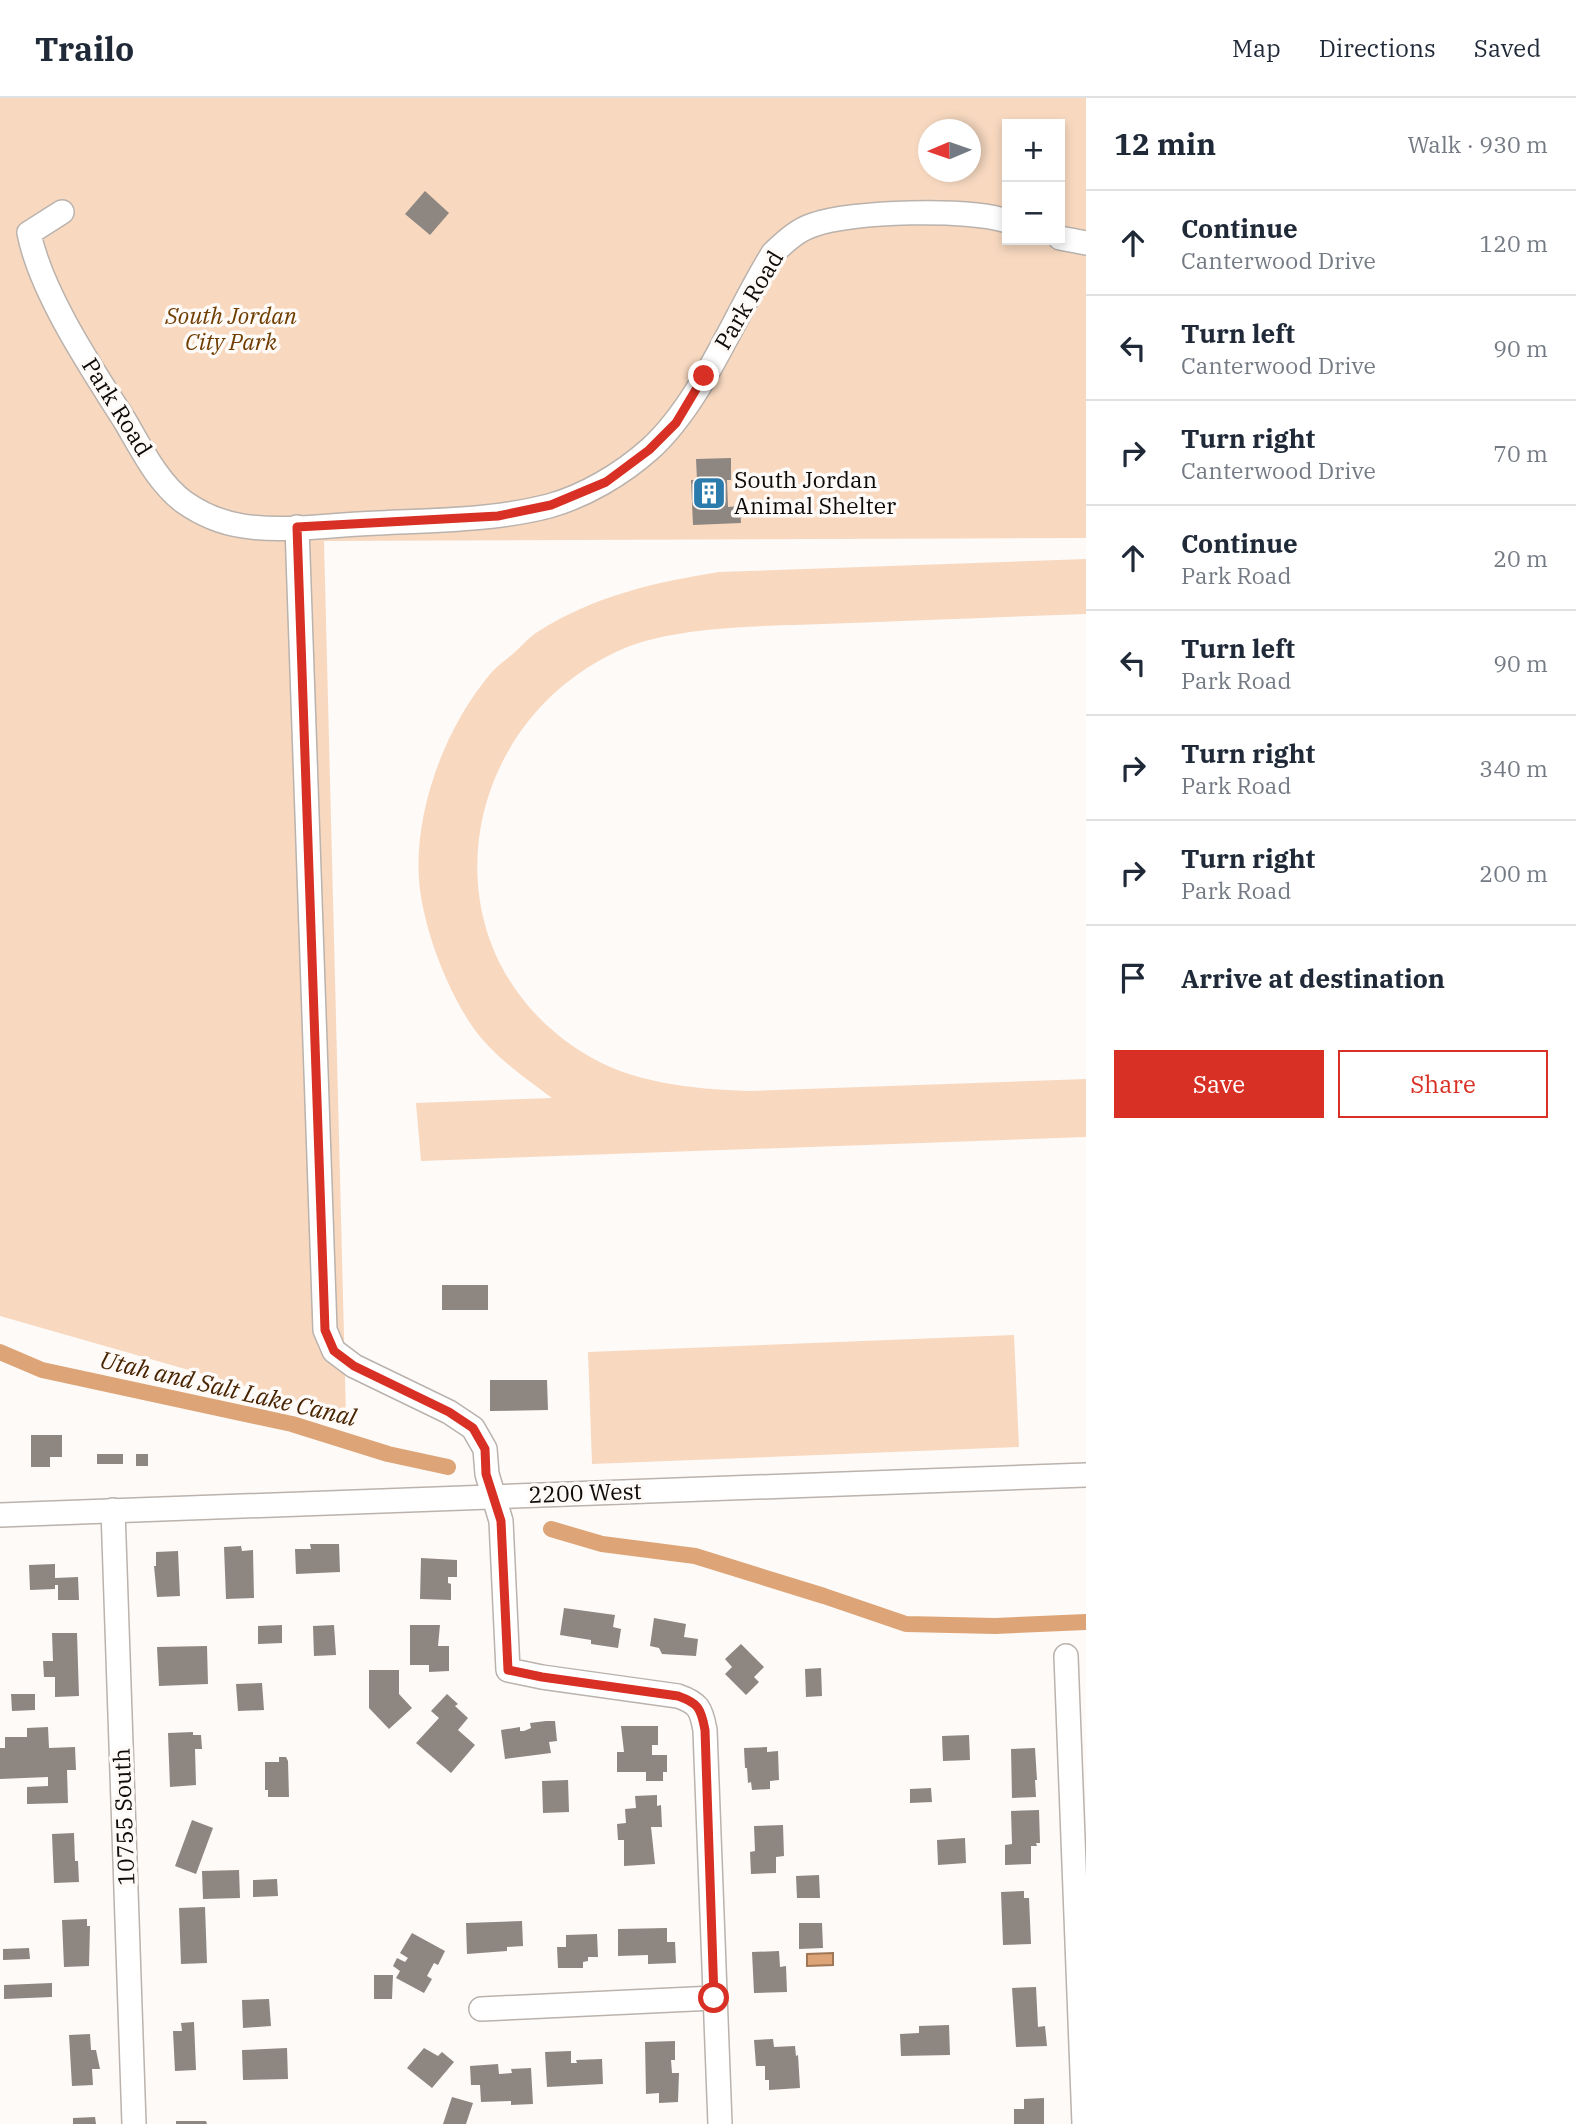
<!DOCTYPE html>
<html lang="en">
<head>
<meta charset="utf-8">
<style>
	:root { --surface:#fff; --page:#f6f6f7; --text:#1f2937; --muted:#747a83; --line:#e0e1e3; --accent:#d93025 }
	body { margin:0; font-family:"IBM Plex Serif",serif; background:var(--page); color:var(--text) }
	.controls { position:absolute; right:21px; top:21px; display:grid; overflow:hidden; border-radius:0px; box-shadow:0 4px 10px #0003 }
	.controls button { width:63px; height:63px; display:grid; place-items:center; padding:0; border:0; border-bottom:2px solid var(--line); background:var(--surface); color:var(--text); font:35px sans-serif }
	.compass { position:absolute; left:918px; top:21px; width:63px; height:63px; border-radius:50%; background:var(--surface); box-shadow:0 4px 10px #0003; rotate:268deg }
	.stop { position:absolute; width:21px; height:21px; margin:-16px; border:5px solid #d93025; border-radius:50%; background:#fff }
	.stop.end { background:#d93025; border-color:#fff; box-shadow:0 2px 7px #0008 }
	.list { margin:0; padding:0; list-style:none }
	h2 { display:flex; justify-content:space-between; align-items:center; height:91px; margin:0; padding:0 28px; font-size:30px }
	h2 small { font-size:23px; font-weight:400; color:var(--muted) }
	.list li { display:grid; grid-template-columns:46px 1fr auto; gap:21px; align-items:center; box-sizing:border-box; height:105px; padding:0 28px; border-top:2px solid var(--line) }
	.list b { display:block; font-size:26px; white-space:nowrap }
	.list p { margin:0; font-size:23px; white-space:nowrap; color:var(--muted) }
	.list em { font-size:23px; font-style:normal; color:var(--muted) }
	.actions { display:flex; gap:14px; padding:21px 28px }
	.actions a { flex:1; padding:16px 0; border:2px solid var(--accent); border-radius:0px; text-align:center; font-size:24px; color:var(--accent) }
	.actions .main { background:var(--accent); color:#fff }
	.icon { flex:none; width:38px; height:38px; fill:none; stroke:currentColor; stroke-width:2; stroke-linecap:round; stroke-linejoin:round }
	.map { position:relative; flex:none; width:1086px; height:2026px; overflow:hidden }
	header { display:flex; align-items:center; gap:42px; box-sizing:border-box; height:98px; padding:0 35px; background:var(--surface); border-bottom:2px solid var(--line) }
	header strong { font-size:33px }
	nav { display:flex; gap:38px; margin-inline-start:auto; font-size:24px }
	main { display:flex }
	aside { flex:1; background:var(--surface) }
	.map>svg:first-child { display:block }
	.green { fill:#f8d9c0; fill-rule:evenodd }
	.water { fill:#dda577; stroke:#9f7756; stroke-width:2 }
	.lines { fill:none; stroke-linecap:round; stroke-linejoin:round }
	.canal { stroke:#dda577; stroke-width:16 }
	.building { fill:#8e8680 }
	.minor-casing { stroke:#bab2ac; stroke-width:26 }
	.minor { stroke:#fff; stroke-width:23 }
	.route { stroke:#d93025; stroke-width:9 }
	.labels { text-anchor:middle; stroke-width:7; stroke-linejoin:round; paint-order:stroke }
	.street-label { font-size:23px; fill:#0d0b09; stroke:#fefaf8 }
	.park-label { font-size:23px; font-style:italic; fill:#703d01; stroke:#fefaf8 }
	.poi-label { font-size:23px; fill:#0d0b09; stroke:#fefaf8; text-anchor:start }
	.water-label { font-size:24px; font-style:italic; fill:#472300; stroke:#fefaf8 }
</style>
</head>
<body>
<header>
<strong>Trailo</strong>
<nav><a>Map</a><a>Directions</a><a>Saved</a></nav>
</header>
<main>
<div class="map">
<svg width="1086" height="2026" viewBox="0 0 1086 2026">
	<rect width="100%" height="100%" fill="#fefaf8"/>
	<g class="green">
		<path d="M0 0H1086V440L324 443 346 1317 0 1218ZM1007 26H1060V142H1007ZM928 32H970V74H928Z"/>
		<path d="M1086 461V516C998 519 911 523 823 526 765 528 678 528 625 550 455 622 420 852 582 954 630 985 692 991 748 993L1086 981V1039L421 1063 416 1005 552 1000C524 979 490 956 470 925 446 888 426 836 420 792 411 719 444 630 491 575 498 567 507 561 515 554 523 547 530 538 539 533 594 498 656 484 719 474Z"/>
		<polygon points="1014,1237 1019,1349 592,1366 588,1254"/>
	</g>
	<polygon class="water" points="833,1855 833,1867 807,1868 807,1856"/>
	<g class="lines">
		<g class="canal">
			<polyline points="0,1254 42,1272 292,1326 388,1356 448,1369"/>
			<polyline points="551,1431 602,1446 695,1458 824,1498 906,1526 995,1528 1086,1524"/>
		</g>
	</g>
	<g class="building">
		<polygon points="425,93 449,115 430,137 405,116"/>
		<polygon points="731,360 731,382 727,382 728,409 740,408 741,425 693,427 691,382 697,382 696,361"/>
		<rect x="442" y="1187" width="46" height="25"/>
		<polygon points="490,1282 547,1282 548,1312 490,1313"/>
		<polygon points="31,1337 62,1337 62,1359 50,1359 50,1369 31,1369"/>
		<rect x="97" y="1356" width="26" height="10"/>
		<rect x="136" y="1356" width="12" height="12"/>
		<polygon points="310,1446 339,1446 340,1474 296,1476 295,1451 311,1451"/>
		<polygon points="241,1448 242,1453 253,1452 254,1500 226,1501 224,1449"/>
		<polygon points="178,1453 180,1498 157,1499 154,1468 156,1468 156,1454"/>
		<polygon points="421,1460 457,1462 457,1479 448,1479 448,1485 451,1486 451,1502 420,1501"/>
		<polygon points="55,1466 55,1480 78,1479 79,1502 58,1502 58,1487 55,1487 55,1491 30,1492 29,1467"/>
		<polygon points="564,1510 615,1517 613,1529 621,1531 618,1550 591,1546 591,1542 560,1537"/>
		<polygon points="654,1520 686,1526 684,1539 698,1541 696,1558 662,1556 659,1550 650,1548"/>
		<polygon points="282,1527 282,1545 258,1546 258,1528"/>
		<polygon points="334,1527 336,1557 314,1558 313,1528"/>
		<polygon points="410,1527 440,1527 438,1548 449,1548 449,1573 429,1574 429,1567 410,1567"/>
		<polygon points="52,1535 77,1535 79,1598 55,1599 55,1579 44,1579 43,1563 53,1563"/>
		<polygon points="741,1546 764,1569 754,1579 759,1584 746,1597 725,1576 732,1569 725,1561"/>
		<polygon points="207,1548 208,1586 159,1588 157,1549"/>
		<polygon points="821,1570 822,1598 806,1599 805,1571"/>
		<polygon points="369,1572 399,1572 399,1596 412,1610 389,1631 369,1610"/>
		<polygon points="262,1585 264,1612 238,1613 236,1586"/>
		<polygon points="11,1596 35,1596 35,1612 12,1613"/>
		<polygon points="447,1596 458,1606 455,1608 468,1620 458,1632 475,1647 451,1675 416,1645 439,1620 431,1613"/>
		<polygon points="546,1623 555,1623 557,1643 549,1644 551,1655 505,1661 501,1632 520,1629 520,1633 524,1633 531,1630 530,1625"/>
		<polygon points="621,1628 658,1628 658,1647 652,1647 652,1657 667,1657 667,1674 663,1674 663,1683 646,1683 646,1674 617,1674 617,1654 624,1654"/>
		<polygon points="48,1629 49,1650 75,1649 76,1672 67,1672 68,1705 27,1706 27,1689 48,1688 48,1679 0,1681 0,1650 5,1650 5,1639 27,1639 27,1630"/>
		<polygon points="193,1634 193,1637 201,1637 202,1651 195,1651 196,1687 170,1689 168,1635"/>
		<polygon points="969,1637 970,1662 943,1663 942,1638"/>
		<polygon points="767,1649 767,1654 778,1653 779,1682 770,1683 770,1691 752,1692 751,1684 748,1685 747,1670 745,1670 744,1650"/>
		<polygon points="1035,1650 1037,1682 1035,1682 1036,1699 1012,1700 1011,1651"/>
		<polygon points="279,1659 286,1659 288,1663 289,1699 268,1699 268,1692 265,1692 265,1664 279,1664"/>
		<polygon points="568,1682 569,1714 543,1715 542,1683"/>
		<polygon points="931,1690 932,1704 910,1705 910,1691"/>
		<polygon points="657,1697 657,1708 661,1707 662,1729 651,1729 655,1766 624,1768 624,1742 618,1742 617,1726 626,1725 625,1711 636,1710 635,1698"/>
		<polygon points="1039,1712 1040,1745 1036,1745 1037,1748 1031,1748 1031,1766 1005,1767 1005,1747 1012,1746 1011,1713"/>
		<polygon points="192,1722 213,1730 196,1776 175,1768"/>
		<polygon points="783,1727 784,1758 776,1759 776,1775 751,1776 750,1754 755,1753 754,1728"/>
		<polygon points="74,1735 75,1763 78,1763 79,1784 54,1785 52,1736"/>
		<polygon points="965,1740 966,1765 938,1767 937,1742"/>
		<polygon points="239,1772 240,1800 203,1801 202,1773"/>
		<polygon points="819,1777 820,1800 797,1800 796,1778"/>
		<polygon points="277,1781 278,1798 253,1799 253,1782"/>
		<polygon points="1024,1793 1024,1800 1029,1800 1031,1846 1003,1847 1001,1794"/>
		<polygon points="205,1809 207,1865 181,1866 179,1810"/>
		<polygon points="87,1821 87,1828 90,1828 89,1868 64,1869 62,1822"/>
		<polygon points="522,1823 523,1848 507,1849 507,1853 467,1856 466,1825"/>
		<polygon points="799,1825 822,1825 823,1850 799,1851"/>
		<polygon points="667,1830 667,1844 675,1844 676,1865 648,1866 648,1857 618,1858 618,1831"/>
		<polygon points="412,1835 445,1853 438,1867 434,1865 427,1878 432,1881 424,1895 396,1880 400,1873 393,1868 397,1860 405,1864 408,1860 400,1855"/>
		<polygon points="597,1836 598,1859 588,1859 588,1863 583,1864 583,1870 558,1870 557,1849 566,1849 566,1837"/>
		<polygon points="29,1850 30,1861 3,1862 3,1851"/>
		<polygon points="779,1853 780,1869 786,1868 787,1894 754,1895 752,1854"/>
		<polygon points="374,1877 393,1877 392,1901 374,1901"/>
		<polygon points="52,1885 52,1899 4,1901 4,1887"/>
		<polygon points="1036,1889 1038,1929 1045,1928 1047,1948 1016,1949 1012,1890"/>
		<polygon points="269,1901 271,1928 243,1930 242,1902"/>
		<polygon points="194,1924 196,1972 175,1973 173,1933 182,1933 181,1925"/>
		<polygon points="949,1927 950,1957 901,1958 900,1936 919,1935 919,1928"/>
		<polygon points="90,1936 91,1952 96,1952 100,1971 92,1971 93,1987 72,1988 69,1937"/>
		<polygon points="773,1941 774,1949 795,1948 796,1958 798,1957 800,1990 769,1992 769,1982 765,1982 765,1968 756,1968 754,1942"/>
		<polygon points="675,1943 675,1962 671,1962 672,1975 679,1975 678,2004 659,2005 659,1995 646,1996 645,1944"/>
		<polygon points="287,1950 288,1981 243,1982 242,1952"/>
		<polygon points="424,1950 438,1958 442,1954 454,1964 432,1990 407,1970"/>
		<polygon points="571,1953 571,1965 577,1965 576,1962 602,1961 603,1986 547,1989 545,1954"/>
		<polygon points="498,1966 499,1976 512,1975 511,1971 531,1970 533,2006 511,2007 511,2003 481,2004 480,1987 471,1987 470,1968"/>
		<polygon points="452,1999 473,2005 466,2026 443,2026"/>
		<polygon points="1044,2000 1044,2026 1014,2026 1014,2011 1024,2011 1024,2001"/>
		<polygon points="95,2019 96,2026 73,2026 73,2020"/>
		<polygon points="176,2023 206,2023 207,2026 176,2026"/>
	</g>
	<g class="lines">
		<g class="minor-casing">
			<g id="minor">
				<path d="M62 114 29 135C41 195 92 271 125 323 141 350 158 385 184 404 201 416 223 425 243 428 280 434 321 428 359 426 422 422 487 424 549 408 585 398 622 376 650 351 702 304 735 216 773 155 785 144 797 132 813 127 850 113 970 110 1007 123"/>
				<polyline points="1060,140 1086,145"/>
				<path d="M297 429 325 1232 334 1253 354 1268 449 1314 473 1330 485 1351 487 1376 501 1423 508 1572 542 1579 678 1598C698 1605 701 1610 705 1632L720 2026"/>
				<polyline points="113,1412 134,2026"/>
				<polyline points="0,1417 1086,1377"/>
				<polyline points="1066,1558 1084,2026"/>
				<polyline points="481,1911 714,1900"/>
			</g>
		</g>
		<use href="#minor" class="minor"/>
	</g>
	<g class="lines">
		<path class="route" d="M704 278 676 325 649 352 606 384 551 407 498 418 297 429 325 1232 334 1253 354 1268 449 1314 473 1330 485 1351 486 1376 501 1423 508 1572 542 1579 678 1598C698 1605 701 1610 705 1632L714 1900"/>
	</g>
	<defs>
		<g id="building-square" transform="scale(1.75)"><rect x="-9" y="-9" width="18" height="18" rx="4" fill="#2c7bad" stroke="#fefaf8"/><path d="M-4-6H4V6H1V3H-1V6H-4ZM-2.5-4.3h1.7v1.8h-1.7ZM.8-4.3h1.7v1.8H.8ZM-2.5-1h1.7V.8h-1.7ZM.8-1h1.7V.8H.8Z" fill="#fff"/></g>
	</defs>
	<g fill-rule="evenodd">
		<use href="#building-square" x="709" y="395"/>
	</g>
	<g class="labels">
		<g class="street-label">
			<text transform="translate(749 202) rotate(-59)" y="8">Park Road</text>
			<text transform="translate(117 309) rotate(58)" y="8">Park Road</text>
			<text transform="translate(585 1395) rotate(-2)" y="8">2200 West</text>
			<text transform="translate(124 1719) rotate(-92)" y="8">10755 South</text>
		</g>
		<g class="park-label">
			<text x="231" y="226">South Jordan<tspan x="231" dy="26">City Park</tspan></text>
		</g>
		<g class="poi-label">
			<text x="734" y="390">South Jordan<tspan x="734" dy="26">Animal Shelter</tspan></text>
		</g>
		<g class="water-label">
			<text transform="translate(228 1291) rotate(13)" y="8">Utah and Salt Lake Canal</text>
		</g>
	</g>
</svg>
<div class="controls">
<button>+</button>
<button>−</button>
</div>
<svg class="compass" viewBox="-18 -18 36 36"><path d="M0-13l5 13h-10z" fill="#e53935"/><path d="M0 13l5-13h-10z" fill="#747a83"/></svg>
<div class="stop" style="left:714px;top:1900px"></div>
<div class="stop end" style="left:704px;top:278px"></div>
</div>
<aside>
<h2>12 min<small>Walk · 930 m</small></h2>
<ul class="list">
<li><svg class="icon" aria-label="ahead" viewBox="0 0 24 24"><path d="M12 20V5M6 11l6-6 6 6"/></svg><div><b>Continue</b><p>Canterwood Drive</p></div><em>120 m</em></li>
<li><svg class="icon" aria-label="left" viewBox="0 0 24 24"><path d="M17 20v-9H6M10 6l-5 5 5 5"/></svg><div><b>Turn left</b><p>Canterwood Drive</p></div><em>90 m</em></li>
<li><svg class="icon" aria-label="right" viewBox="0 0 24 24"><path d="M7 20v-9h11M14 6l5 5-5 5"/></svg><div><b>Turn right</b><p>Canterwood Drive</p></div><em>70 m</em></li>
<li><svg class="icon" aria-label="ahead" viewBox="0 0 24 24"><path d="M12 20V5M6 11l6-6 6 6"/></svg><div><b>Continue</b><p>Park Road</p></div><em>20 m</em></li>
<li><svg class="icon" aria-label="left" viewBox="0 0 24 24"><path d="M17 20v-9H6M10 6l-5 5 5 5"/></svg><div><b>Turn left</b><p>Park Road</p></div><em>90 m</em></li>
<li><svg class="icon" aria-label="right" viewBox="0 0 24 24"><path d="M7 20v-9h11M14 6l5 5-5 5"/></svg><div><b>Turn right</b><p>Park Road</p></div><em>340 m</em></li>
<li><svg class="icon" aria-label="right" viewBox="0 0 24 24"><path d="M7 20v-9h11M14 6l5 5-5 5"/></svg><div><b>Turn right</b><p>Park Road</p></div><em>200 m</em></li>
<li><svg class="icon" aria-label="arrive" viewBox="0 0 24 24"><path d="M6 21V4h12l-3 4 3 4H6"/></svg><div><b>Arrive at destination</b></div></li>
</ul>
<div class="actions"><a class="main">Save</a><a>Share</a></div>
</aside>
</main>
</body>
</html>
